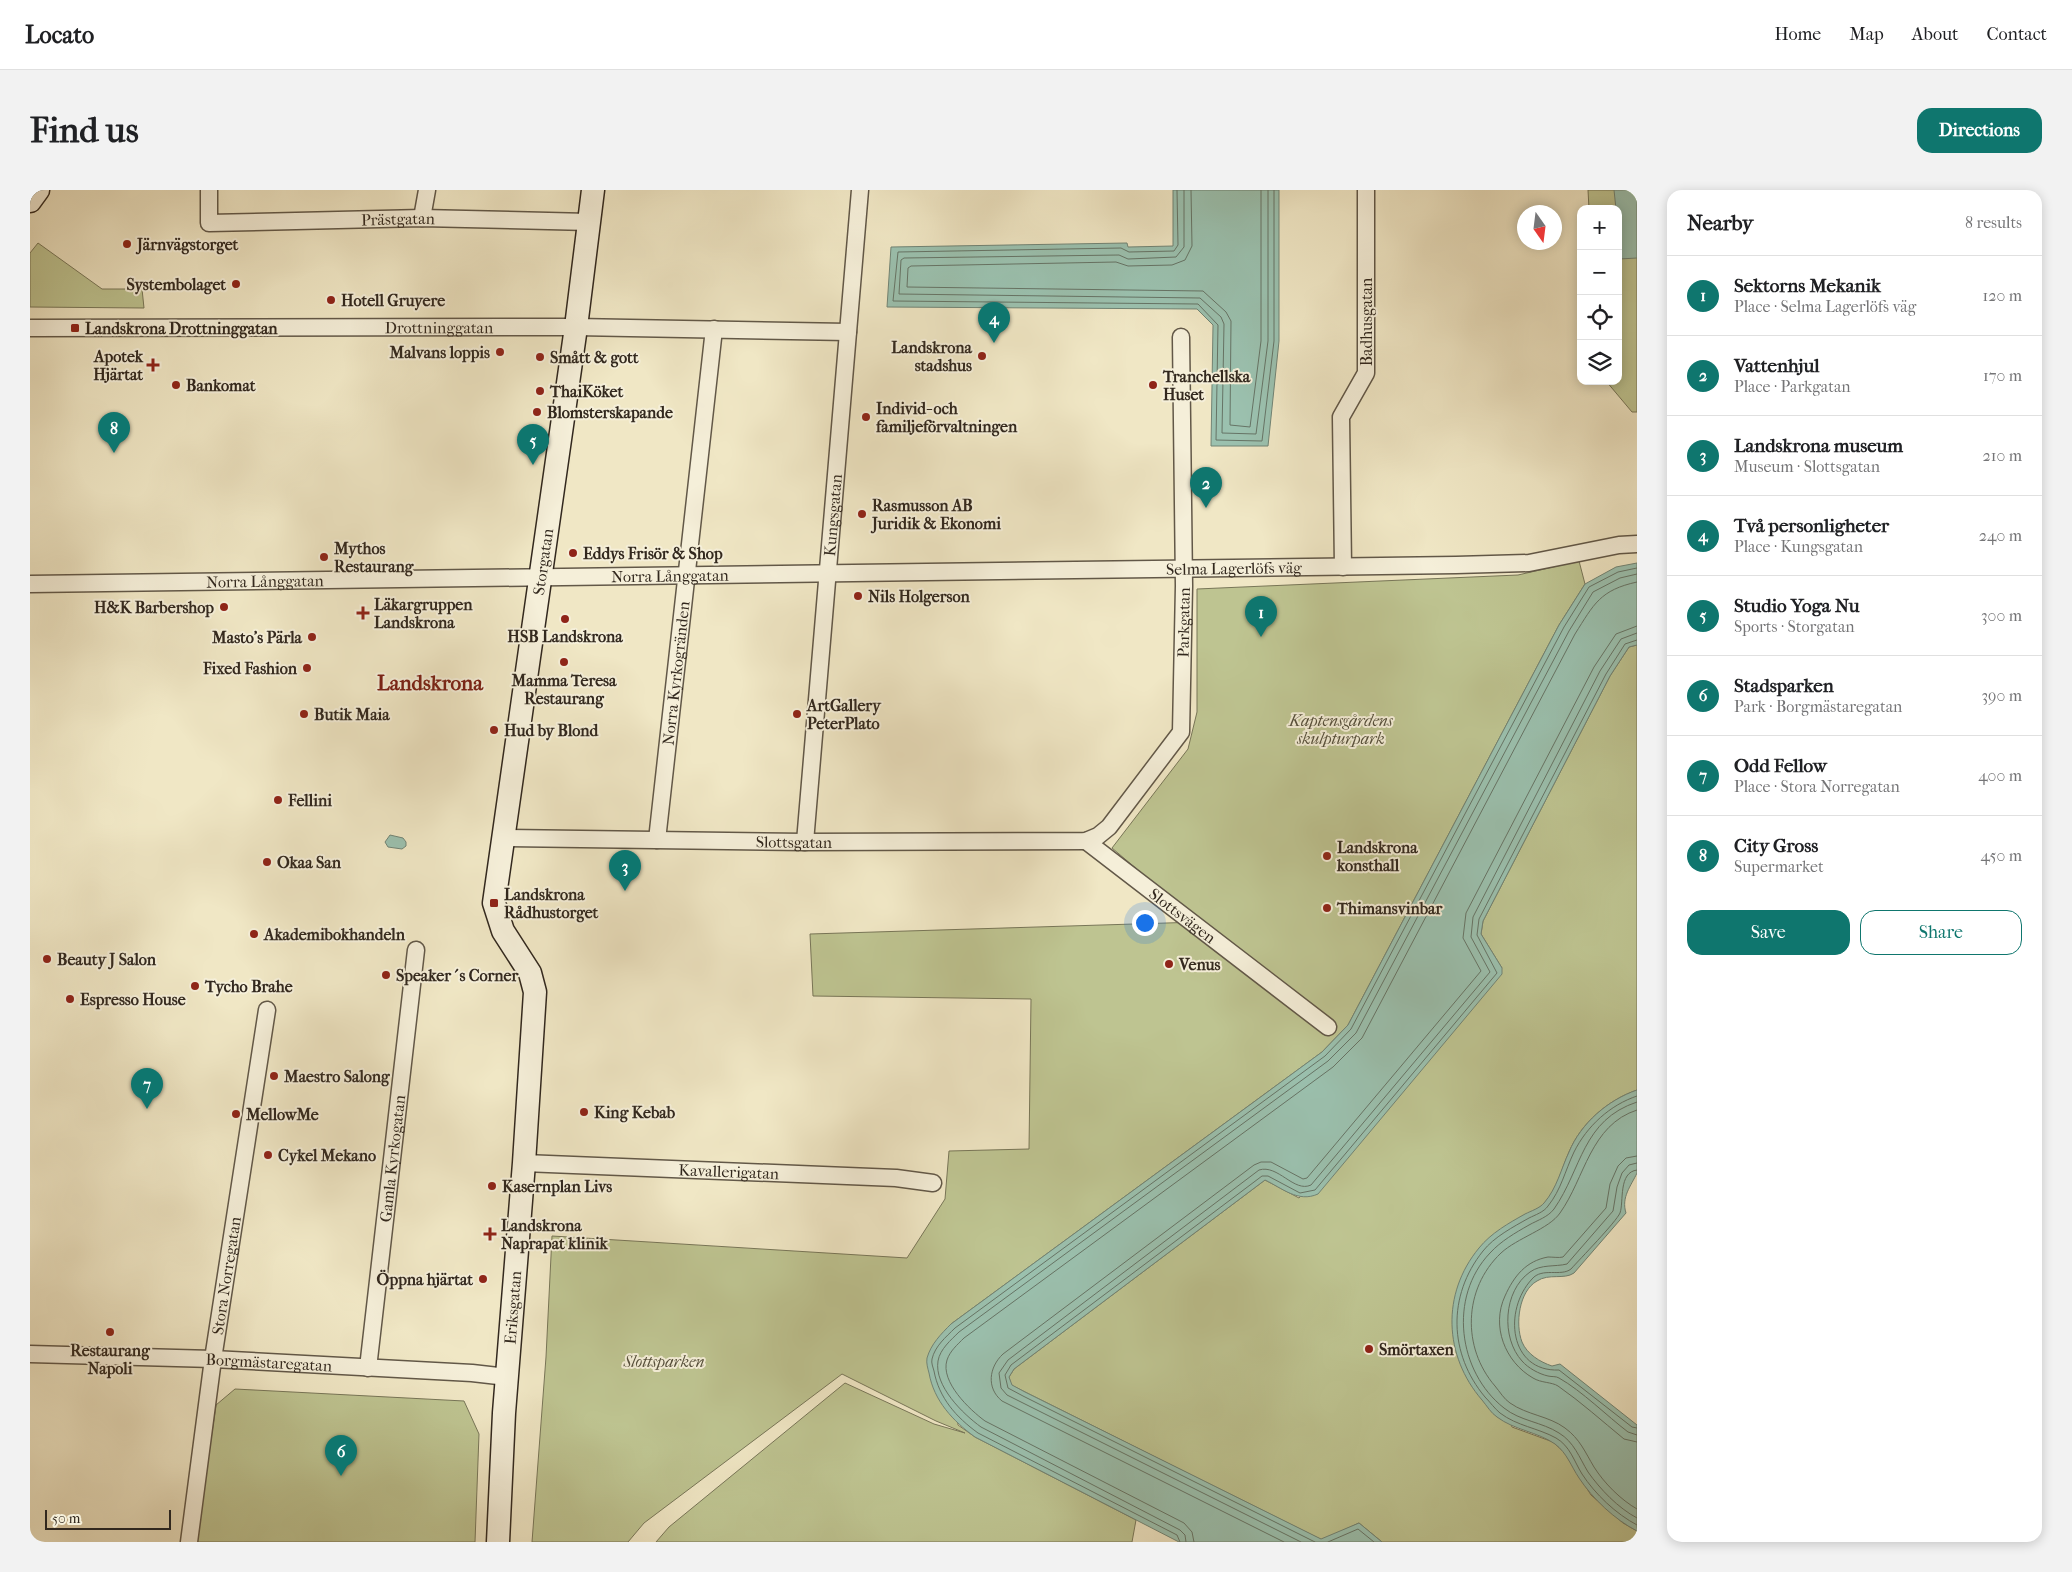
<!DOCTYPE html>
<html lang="en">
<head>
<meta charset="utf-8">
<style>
	:root { --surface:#fff; --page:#f2f2f2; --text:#202124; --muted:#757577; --line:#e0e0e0; --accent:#0f766e }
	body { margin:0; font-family:"IM FELL French Canon",serif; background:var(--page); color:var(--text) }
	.controls { position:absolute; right:15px; top:15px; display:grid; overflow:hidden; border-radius:10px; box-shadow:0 2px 12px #0003 }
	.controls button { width:45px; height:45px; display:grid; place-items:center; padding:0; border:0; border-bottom:1px solid var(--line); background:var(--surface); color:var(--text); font:25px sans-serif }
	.compass { position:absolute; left:1487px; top:15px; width:45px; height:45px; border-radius:50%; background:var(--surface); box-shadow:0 2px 12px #0003; rotate:166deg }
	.scale { position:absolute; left:15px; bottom:12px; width:126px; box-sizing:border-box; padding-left:5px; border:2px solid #32281e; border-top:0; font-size:14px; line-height:18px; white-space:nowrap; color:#32281e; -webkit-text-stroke:4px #f5efd9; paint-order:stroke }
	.you { position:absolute; left:1114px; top:732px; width:18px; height:18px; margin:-12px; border:4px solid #fff; border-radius:50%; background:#1a73e8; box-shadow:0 0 0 8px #1a73e833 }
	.badge { display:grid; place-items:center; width:32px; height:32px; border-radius:50%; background:var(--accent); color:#fff; font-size:16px; font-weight:700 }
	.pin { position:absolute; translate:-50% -41px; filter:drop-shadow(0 1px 2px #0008) }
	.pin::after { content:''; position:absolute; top:26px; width:18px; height:15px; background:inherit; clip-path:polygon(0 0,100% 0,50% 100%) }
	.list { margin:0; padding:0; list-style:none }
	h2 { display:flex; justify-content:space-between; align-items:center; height:65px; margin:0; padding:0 20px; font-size:21px }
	h2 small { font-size:16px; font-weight:400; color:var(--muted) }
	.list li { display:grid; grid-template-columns:32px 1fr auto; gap:15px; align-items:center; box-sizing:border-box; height:80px; padding:0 20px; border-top:1px solid var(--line) }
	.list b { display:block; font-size:19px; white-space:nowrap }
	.list p { margin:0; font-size:16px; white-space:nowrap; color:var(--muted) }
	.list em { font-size:16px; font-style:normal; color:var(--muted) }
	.actions { display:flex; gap:10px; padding:15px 20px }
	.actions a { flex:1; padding:11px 0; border:1px solid var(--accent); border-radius:15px; text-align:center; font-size:18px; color:var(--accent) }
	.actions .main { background:var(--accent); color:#fff }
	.icon { flex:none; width:28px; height:28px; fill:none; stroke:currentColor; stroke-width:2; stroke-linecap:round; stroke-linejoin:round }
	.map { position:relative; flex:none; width:1607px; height:1352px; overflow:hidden; border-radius:15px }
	header { display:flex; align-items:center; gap:30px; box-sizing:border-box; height:70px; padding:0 25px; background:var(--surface); border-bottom:1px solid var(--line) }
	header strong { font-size:24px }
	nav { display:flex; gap:28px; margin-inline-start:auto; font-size:18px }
	.intro { display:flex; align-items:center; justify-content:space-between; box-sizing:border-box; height:120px; padding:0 30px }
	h1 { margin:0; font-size:35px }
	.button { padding:12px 22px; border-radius:15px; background:var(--accent); color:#fff; font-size:18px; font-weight:700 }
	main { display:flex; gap:30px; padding:0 30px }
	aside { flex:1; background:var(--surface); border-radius:15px; box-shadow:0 2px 12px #0003 }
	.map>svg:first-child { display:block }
	.green { fill:#bec491; stroke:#787658 }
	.water { fill:#9bc1af; stroke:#718475 }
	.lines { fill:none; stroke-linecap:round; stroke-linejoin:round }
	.shore { stroke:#667466; stroke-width:1 }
	.street-casing { stroke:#625848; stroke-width:19 }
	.secondary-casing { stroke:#32281e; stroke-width:25 }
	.street { stroke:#f5efd9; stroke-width:16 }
	.secondary { stroke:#f5efd9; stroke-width:22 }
	.poi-dot { fill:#8f2418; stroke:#f5efd9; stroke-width:2 }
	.labels { text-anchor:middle; stroke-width:4; stroke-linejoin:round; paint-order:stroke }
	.street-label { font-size:16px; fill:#32281e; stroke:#f5efd9 }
	.poi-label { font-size:16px; font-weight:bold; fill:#32281e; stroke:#f5efd9; text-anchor:start }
	.park-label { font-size:16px; font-style:italic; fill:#554f3b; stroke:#f5efd9 }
	.district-label { font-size:21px; font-weight:bold; fill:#7a1f14; stroke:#f5efd9 }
</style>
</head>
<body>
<header>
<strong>Locato</strong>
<nav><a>Home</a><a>Map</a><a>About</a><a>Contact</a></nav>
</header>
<div class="intro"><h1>Find us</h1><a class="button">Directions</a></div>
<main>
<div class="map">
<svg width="1607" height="1352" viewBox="0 0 1607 1352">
	<rect width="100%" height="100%" fill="#f0e7c5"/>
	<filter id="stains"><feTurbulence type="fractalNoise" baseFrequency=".004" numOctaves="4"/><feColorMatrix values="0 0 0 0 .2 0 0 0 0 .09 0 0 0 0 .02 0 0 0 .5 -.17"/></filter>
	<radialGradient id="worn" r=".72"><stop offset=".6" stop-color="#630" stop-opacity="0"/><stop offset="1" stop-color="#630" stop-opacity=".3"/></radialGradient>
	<g class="green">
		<polygon points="1558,0 1607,0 1607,222 1602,222 1576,191 1588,191 1588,19 1559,19"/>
		<polygon points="8,53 72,99 112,99 114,118 0,117 0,63"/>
		<polygon points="1549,371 1555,394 1529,435 1318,835 1292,862 921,1134 928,1235 945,1247 1106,1330 1102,1352 626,1352 639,1337 815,1193 904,1234 935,1243 906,1231 812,1184 614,1333 598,1352 502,1352 516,1167 522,1046 877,1068 915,1009 919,961 999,959 1001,809 783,806 780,744 1169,732 1082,658 1158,559 1167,522 1167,399 1488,385"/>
		<path d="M1607 455V900C1578 910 1551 933 1539 962 1531 980 1527 1000 1514 1014 1508 1020 1495 1024 1488 1029 1458 1047 1445 1061 1430 1092L1482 1237 1523 1252 1534 1262 1561 1305 1593 1333 1607 1341V1352H1352L1329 1333 1292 1350 981 1195 979 1187 984 1179 1235 990 1269 1008 1472 778 1451 744 1453 731 1580 486 1599 457Z"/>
		<polygon points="205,1199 434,1211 449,1244 445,1352 166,1352 186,1215"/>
	</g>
	<g class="water">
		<polygon points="1143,0 1249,0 1249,151 1238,256 1181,256 1183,135 1167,119 857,117 861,57 1097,53 1098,57 1143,56"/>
		<polygon points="1584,0 1607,0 1607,68 1589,69 1588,19 1586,19"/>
		<path d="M1607 373V455L1599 457 1580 486 1453 731 1451 744 1472 778V784L1288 1004C1268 1013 1252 998 1235 990L984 1179 979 1187 982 1195 995 1202 1291 1349 1329 1333 1352 1352H1149L945 1247C923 1231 904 1211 899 1183 898 1179 896 1173 897 1168 901 1154 911 1144 921 1134L1292 862 1318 835 1529 435 1555 394 1586 377Z"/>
		<polygon points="360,645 373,648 376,652 376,656 372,659 358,657 355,652"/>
		<path d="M1607 900C1607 914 1607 975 1607 983 1601 996 1591 1007 1596 1023L1544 1083C1534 1090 1519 1083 1507 1091 1489 1101 1485 1134 1492 1152 1497 1164 1510 1172 1522 1176L1530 1174 1607 1235V1341C1584 1329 1563 1309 1549 1288 1541 1276 1537 1263 1525 1254 1508 1242 1484 1240 1467 1227 1461 1223 1457 1216 1452 1210 1414 1166 1411 1104 1449 1058 1461 1043 1479 1033 1495 1024 1501 1021 1510 1018 1514 1013 1527 998 1531 979 1539 962 1551 933 1578 910 1607 900Z"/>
	</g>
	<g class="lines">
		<g class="shore">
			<polyline points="1147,0 1148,55 1144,61 1099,62 1091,58 868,62 863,111 1168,114 1188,135 1186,250 1232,251 1244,151 1244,0"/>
			<polyline points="1154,0 1154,57 1146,67 1098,69 1089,65 874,68 871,70 869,104 1170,108 1191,127 1194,134 1192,243 1226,244 1238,151 1238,0"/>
			<polyline points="1161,0 1162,56 1155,70 1142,75 1098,76 1086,72 881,76 878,78 877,97 1173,101 1196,122 1201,131 1200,235 1220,237 1231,151 1231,0"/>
			<path d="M1607 906C1580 915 1557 936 1544 962 1535 981 1531 1000 1518 1016 1514 1022 1505 1025 1499 1028 1483 1037 1464 1047 1453 1061 1417 1106 1419 1164 1455 1207 1460 1212 1465 1219 1470 1223 1487 1236 1508 1238 1526 1248 1540 1256 1544 1271 1552 1284 1565 1304 1586 1324 1607 1335"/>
			<path d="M1607 912C1552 930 1552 979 1524 1019 1518 1027 1508 1030 1499 1035 1485 1043 1471 1051 1460 1063 1418 1107 1428 1182 1474 1218 1490 1231 1512 1232 1529 1243 1544 1252 1549 1267 1558 1282 1570 1299 1588 1318 1607 1328"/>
			<path d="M1607 920C1560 935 1555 988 1530 1023 1519 1039 1487 1048 1471 1063 1433 1099 1432 1158 1465 1196 1470 1202 1474 1209 1480 1213 1497 1225 1519 1226 1535 1238 1550 1249 1555 1262 1564 1277 1574 1293 1591 1310 1607 1319"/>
			<path d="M1607 966 1596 968 1588 976 1580 994 1576 1018 1533 1067C1529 1068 1523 1067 1518 1067 1496 1071 1484 1086 1475 1106 1461 1136 1475 1172 1503 1188 1511 1193 1522 1192 1528 1196 1551 1212 1572 1231 1594 1249L1607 1252"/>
			<path d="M1607 973 1599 975 1592 983 1587 997 1583 1021 1537 1074C1525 1077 1511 1074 1500 1082 1473 1101 1471 1148 1492 1171 1498 1178 1509 1184 1518 1186 1522 1187 1526 1186 1529 1188 1552 1201 1577 1226 1598 1242L1607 1245"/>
			<path d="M1607 980C1588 982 1594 1012 1590 1023 1586 1032 1550 1069 1541 1079 1531 1087 1512 1077 1502 1089 1473 1120 1479 1182 1529 1180L1602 1237 1607 1238"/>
			<path d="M1150 1352 1147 1345 948 1243C926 1227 909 1208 904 1181 903 1177 901 1173 902 1169 905 1156 916 1147 925 1138L1295 866 1321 839 1534 437 1559 397 1588 382 1607 378"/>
			<path d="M1156 1352 1155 1345 1150 1340 951 1237C933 1224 904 1196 908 1171 910 1159 921 1150 929 1142L1298 871 1326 843 1539 441 1563 402 1590 388 1607 384"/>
			<path d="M1164 1352 1162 1342 1154 1333 955 1231C940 1220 910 1192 917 1170 920 1161 927 1155 934 1148L1303 877 1332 848 1545 444C1564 414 1570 400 1607 392"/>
			<path d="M1254 1352 972 1211C956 1198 959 1177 973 1164L1224 975 1231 972H1241L1273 989 1277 988 1451 781 1433 748 1436 723 1564 477 1586 444 1607 436"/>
			<path d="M1271 1352 977 1205 971 1198 969 1183 978 1170 1229 980C1248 974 1264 1003 1281 995L1460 782 1441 747 1443 727 1570 481 1591 449 1607 443"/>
			<polyline points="1285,1352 993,1206 978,1198 975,1185 981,1175 1232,986 1238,986 1270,1003 1285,1000 1467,783 1447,745 1449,729 1576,484 1595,454 1607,450"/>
			<polyline points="1298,1352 1328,1339 1344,1352"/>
		</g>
		<g class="street-casing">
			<g id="street">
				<path id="s1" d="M179 0V33L392 28 559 32"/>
				<polyline points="392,28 397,0"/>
				<path id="s2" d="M0 138 546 137 818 142"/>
				<polyline points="1313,377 1311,227 1336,183 1336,0"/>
				<path id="s3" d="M0 394 1426 375 1499 373 1589 355 1607 354"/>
				<path id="s4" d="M473 648 775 652 1056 651 1068 646 1079 637 1151 542 1154 396 1151 147"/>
				<path id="s5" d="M627 650 684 139"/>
				<path id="s6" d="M1056 651 1298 837"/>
				<path id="s7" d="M775 652 830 0"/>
				<path id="s8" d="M494 973 866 988 903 993"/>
				<path id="s9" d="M0 1164 183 1169 442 1183 477 1187"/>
				<path id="s10" d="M338 1178 386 760"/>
				<path id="s11" d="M159 1352 183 1169 237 820"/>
			</g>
		</g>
		<g class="secondary-casing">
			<g id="secondary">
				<polyline points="0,11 8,0"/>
				<path id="s12" d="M468 1352 474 1223 494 973 505 802 500 783 473 741 464 713 546 137 563 0"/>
			</g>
		</g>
		<use href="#street" class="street"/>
		<use href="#secondary" class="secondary"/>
	</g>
	<g class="poi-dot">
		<circle cx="97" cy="54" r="5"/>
		<circle cx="206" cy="94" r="5"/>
		<circle cx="301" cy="110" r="5"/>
		<rect x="40" y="133" width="10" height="10" rx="2.5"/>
		<circle cx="470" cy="162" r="5"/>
		<circle cx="952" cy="166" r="5"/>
		<circle cx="510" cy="167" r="5"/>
		<path d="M120.5 167.5h5v5h5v5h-5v5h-5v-5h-5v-5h5z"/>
		<circle cx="146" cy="195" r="5"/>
		<circle cx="1123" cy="195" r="5"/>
		<circle cx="510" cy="201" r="5"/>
		<circle cx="507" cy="222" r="5"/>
		<circle cx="836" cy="227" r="5"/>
		<circle cx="832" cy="324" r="5"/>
		<circle cx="543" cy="363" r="5"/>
		<circle cx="294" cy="367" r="5"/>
		<circle cx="828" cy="406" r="5"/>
		<circle cx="194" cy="417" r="5"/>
		<path d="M330.5 415.5h5v5h5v5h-5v5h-5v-5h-5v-5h5z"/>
		<circle cx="535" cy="429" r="5"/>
		<circle cx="282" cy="447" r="5"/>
		<circle cx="534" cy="472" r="5"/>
		<circle cx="277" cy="478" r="5"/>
		<circle cx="274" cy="524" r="5"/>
		<circle cx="767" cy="524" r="5"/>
		<circle cx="464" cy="540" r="5"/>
		<circle cx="248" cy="610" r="5"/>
		<circle cx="1297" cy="666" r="5"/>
		<circle cx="237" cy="672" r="5"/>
		<rect x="459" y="708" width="10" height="10" rx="2.5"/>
		<circle cx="1297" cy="718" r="5"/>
		<circle cx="224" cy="744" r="5"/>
		<circle cx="17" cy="769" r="5"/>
		<circle cx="1139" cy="774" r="5"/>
		<circle cx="356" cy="785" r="5"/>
		<circle cx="165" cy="796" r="5"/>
		<circle cx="40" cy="809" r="5"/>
		<circle cx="244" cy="886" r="5"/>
		<circle cx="554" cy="922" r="5"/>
		<circle cx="206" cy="924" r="5"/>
		<circle cx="238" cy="965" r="5"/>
		<circle cx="462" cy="996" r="5"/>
		<path d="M457.5 1036.5h5v5h5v5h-5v5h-5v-5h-5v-5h5z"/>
		<circle cx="453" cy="1089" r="5"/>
		<circle cx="80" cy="1142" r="5"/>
		<circle cx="1339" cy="1159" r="5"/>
	</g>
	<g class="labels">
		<g class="street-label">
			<text dy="6" stroke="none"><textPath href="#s1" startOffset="222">Prästgatan</textPath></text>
			<text transform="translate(1336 132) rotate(-90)" y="6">Badhusgatan</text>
			<text dy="6" stroke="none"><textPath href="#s2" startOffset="409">Drottninggatan</textPath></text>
			<text dy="6" stroke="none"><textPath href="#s7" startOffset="328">Kungsgatan</textPath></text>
			<text dy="6" stroke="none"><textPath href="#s12" startOffset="995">Storgatan</textPath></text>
			<text dy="6" stroke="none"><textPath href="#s3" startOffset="1204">Selma Lagerlöfs väg</textPath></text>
			<text dy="6" stroke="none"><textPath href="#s3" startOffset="640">Norra Långgatan</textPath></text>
			<text dy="6" stroke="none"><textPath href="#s3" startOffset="235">Norra Långgatan</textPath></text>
			<text dy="6" stroke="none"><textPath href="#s4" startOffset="839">Parkgatan</textPath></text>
			<text dy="6" stroke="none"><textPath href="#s5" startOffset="168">Norra Kyrkogränden</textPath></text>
			<text dy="6" stroke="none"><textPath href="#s4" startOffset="291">Slottsgatan</textPath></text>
			<text dy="6" stroke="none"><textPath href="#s6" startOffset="122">Slottsvägen</textPath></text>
			<text dy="6" stroke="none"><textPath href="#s10" startOffset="211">Gamla Kyrkogatan</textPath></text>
			<text dy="6" stroke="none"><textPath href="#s8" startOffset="205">Kavallerigatan</textPath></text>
			<text dy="6" stroke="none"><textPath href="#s11" startOffset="269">Stora Norregatan</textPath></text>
			<text dy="6" stroke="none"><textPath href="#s12" startOffset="235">Eriksgatan</textPath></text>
			<text dy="6" stroke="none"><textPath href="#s9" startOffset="239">Borgmästaregatan</textPath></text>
		</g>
		<g class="poi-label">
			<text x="107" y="60">Järnvägstorget</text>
			<text x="196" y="100" text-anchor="end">Systembolaget</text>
			<text x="311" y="116">Hotell Gruyere</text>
			<text x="55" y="144">Landskrona Drottninggatan</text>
			<text x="942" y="163" text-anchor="end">Landskrona<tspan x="942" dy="18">stadshus</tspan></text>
			<text x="460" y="168" text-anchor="end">Malvans loppis</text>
			<text x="113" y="172" text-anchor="end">Apotek<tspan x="113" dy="18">Hjärtat</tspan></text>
			<text x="520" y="173">Smått &amp; gott</text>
			<text x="1133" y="192">Tranchellska<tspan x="1133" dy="18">Huset</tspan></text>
			<text x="156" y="201">Bankomat</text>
			<text x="520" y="207">ThaiKöket</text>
			<text x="846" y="224">Individ- och<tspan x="846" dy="18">familjeförvaltningen</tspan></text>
			<text x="517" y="228">Blomsterskapande</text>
			<text x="842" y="321">Rasmusson AB<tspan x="842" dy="18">Juridik &amp; Ekonomi</tspan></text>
			<text x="304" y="364">Mythos<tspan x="304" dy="18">Restaurang</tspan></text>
			<text x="553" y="369">Eddys Frisör &amp; Shop</text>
			<text x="838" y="412">Nils Holgerson</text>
			<text x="344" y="420">Läkargruppen<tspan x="344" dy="18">Landskrona</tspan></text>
			<text x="184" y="423" text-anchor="end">H&amp;K Barbershop</text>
			<text x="535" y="452" text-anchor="middle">HSB Landskrona</text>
			<text x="272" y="453" text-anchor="end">Masto's Pärla</text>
			<text x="267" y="484" text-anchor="end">Fixed Fashion</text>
			<text x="534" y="496" text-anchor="middle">Mamma Teresa<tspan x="534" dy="18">Restaurang</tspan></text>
			<text x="777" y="521">ArtGallery<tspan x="777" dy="18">PeterPlato</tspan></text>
			<text x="284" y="530">Butik Maia</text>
			<text x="474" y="546">Hud by Blond</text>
			<text x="258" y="616">Fellini</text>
			<text x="1307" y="663">Landskrona<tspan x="1307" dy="18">konsthall</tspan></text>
			<text x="247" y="678">Okaa San</text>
			<text x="474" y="710">Landskrona<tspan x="474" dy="18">Rådhustorget</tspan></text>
			<text x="1307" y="724">Thimansvinbar</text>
			<text x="234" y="750">Akademibokhandeln</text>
			<text x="27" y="775">Beauty J Salon</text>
			<text x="1149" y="780">Venus</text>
			<text x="366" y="791">Speaker´s Corner</text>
			<text x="175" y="802">Tycho Brahe</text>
			<text x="50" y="815">Espresso House</text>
			<text x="254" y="892">Maestro Salong</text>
			<text x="564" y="928">King Kebab</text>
			<text x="216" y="930">MellowMe</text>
			<text x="248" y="971">Cykel Mekano</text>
			<text x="472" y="1002">Kasernplan Livs</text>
			<text x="471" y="1041">Landskrona<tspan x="471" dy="18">Naprapat klinik</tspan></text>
			<text x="443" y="1095" text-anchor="end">Öppna hjärtat</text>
			<text x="1349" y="1165">Smörtaxen</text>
			<text x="80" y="1166" text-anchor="middle">Restaurang<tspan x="80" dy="18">Napoli</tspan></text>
		</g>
		<g class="park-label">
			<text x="1311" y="536">Kaptensgårdens<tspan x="1311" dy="18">skulpturpark</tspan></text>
			<text x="634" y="1177">Slottsparken</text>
		</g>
		<g class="district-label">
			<text x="400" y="500">Landskrona</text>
		</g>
	</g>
	<rect width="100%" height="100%" filter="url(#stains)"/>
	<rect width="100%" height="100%" fill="url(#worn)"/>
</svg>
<div class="controls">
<button>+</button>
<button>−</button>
<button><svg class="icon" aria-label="locate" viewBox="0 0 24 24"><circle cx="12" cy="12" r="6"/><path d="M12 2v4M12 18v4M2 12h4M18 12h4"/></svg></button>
<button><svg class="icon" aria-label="layers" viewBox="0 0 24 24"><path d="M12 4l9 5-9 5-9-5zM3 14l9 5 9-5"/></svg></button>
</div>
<svg class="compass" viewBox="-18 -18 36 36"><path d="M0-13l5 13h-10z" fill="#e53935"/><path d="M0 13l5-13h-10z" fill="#757577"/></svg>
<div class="scale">50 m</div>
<div class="you"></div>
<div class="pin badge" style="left:1231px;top:447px">1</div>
<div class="pin badge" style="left:1176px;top:318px">2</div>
<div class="pin badge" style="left:595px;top:701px">3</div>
<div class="pin badge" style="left:964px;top:153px">4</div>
<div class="pin badge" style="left:503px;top:275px">5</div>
<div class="pin badge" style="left:311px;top:1286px">6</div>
<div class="pin badge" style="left:117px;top:919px">7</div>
<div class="pin badge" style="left:84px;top:263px">8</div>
</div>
<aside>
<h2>Nearby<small>8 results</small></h2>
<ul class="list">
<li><span class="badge">1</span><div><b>Sektorns Mekanik</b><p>Place · Selma Lagerlöfs väg</p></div><em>120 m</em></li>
<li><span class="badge">2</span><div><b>Vattenhjul</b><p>Place · Parkgatan</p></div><em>170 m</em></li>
<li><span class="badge">3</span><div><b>Landskrona museum</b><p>Museum · Slottsgatan</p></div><em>210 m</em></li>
<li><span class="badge">4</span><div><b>Två personligheter</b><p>Place · Kungsgatan</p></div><em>240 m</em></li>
<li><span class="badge">5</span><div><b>Studio Yoga Nu</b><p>Sports · Storgatan</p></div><em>300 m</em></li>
<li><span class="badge">6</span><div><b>Stadsparken</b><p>Park · Borgmästaregatan</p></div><em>390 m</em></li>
<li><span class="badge">7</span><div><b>Odd Fellow</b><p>Place · Stora Norregatan</p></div><em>400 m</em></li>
<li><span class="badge">8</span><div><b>City Gross</b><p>Supermarket</p></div><em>450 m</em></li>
</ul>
<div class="actions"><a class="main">Save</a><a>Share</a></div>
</aside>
</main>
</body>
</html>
